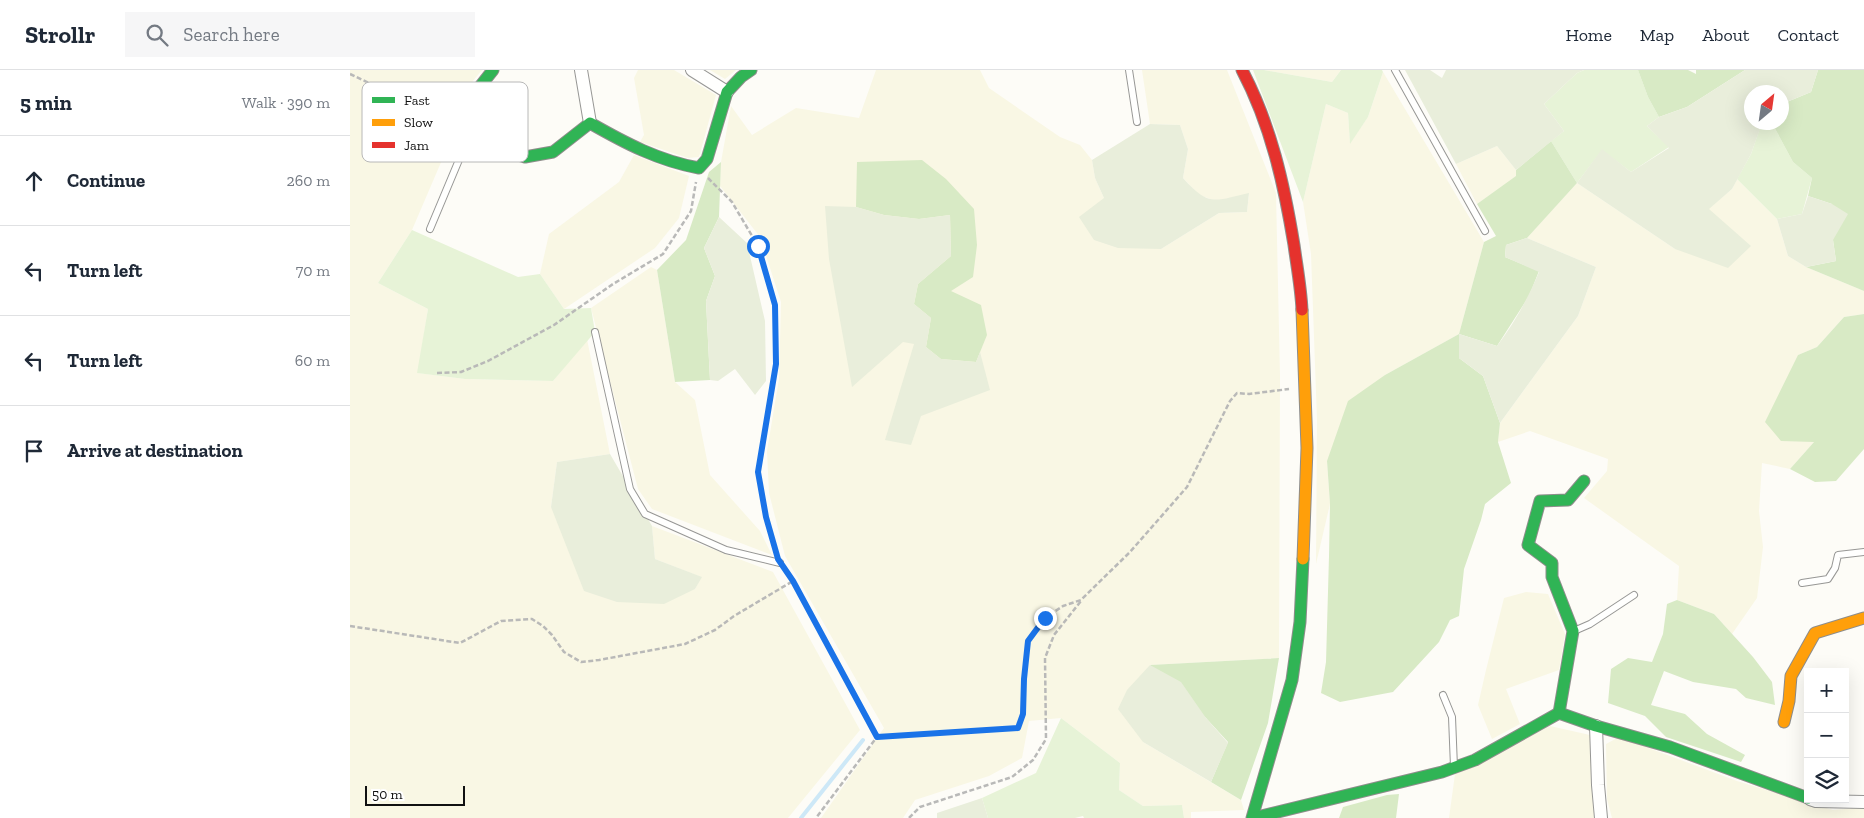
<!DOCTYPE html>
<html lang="en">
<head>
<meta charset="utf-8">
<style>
	:root { --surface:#fff; --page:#f6f6f7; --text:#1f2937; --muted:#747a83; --line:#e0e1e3 }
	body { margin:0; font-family:"Zilla Slab",serif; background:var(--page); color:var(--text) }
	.controls { position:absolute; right:15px; bottom:15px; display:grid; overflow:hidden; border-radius:0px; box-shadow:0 5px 20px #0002 }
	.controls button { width:45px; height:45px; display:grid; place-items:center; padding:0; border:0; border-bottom:1px solid var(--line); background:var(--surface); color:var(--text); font:25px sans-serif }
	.compass { position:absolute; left:1394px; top:15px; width:45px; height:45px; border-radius:50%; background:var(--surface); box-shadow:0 5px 20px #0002; rotate:29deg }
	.scale { position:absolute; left:15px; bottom:12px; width:100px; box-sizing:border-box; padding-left:5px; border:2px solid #111; border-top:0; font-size:14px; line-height:18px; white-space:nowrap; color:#111; -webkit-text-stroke:4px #fff; paint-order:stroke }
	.stop { position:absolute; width:15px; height:15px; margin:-11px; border:4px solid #1a73e8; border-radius:50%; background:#fff }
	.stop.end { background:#1a73e8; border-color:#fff; box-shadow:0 1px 5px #0008 }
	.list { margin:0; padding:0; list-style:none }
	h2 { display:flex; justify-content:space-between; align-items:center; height:65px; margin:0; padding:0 20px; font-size:21px }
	h2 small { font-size:16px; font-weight:400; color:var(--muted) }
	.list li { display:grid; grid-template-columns:32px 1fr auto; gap:15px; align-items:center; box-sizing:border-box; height:90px; padding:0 20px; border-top:1px solid var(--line) }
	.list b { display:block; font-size:19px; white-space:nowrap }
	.list em { font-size:16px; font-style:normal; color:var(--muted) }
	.icon { flex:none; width:28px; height:28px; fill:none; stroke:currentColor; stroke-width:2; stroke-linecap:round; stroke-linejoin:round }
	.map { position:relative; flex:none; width:1514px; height:748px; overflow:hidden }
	header { display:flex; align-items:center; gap:30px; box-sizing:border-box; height:70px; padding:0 25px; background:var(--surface); border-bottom:1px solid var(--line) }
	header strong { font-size:24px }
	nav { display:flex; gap:28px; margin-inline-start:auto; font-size:18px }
	.search { width:350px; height:45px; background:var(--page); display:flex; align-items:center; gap:12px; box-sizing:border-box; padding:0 18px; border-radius:0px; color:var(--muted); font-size:19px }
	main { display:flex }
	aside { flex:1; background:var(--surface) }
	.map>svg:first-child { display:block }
	.farmland { fill:#f9f7e4 }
	.green { fill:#e7f3d7 }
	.forest { fill:#d8eac5 }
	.cemetery { fill:#e9eedb }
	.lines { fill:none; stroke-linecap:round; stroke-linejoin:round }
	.stream { stroke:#cde8f7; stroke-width:4 }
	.lane-casing { stroke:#979795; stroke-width:8 }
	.street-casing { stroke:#979795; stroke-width:14 }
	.fast-casing { stroke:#8e8d8b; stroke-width:13 }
	.slow-casing { stroke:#8e8d8b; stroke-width:13 }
	.jam-casing { stroke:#8e8d8b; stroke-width:13 }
	.path { stroke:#b9b9b8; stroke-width:2.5; stroke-dasharray:5 2.5; stroke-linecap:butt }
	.lane { stroke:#fffffe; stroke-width:6 }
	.street { stroke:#fffffe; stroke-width:12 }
	.fast { stroke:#30b455; stroke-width:11 }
	.slow { stroke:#ff9f0a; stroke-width:11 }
	.jam { stroke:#e5322d; stroke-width:11 }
	.route { stroke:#1a73e8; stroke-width:6 }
	.key { fill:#fff; stroke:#b8b8b8; stroke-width:1 }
	.key-label { font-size:14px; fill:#111 }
</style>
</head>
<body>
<header>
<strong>Strollr</strong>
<div class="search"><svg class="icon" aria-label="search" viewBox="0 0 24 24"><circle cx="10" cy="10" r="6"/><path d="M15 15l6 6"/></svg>Search here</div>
<nav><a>Home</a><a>Map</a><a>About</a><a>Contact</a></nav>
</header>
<main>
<aside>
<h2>5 min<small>Walk · 390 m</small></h2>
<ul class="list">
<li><svg class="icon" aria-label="ahead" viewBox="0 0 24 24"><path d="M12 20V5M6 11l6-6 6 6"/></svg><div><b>Continue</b></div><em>260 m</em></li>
<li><svg class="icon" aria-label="left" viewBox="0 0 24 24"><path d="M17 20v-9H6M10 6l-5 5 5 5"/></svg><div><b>Turn left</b></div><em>70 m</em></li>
<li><svg class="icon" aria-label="left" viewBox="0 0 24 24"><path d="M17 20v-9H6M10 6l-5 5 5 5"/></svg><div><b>Turn left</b></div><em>60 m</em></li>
<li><svg class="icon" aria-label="arrive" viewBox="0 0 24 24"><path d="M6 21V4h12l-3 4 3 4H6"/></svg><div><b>Arrive at destination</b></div></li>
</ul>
</aside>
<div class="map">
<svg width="1514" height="748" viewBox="0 0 1514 748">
	<rect width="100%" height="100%" fill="#fdfcf7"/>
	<g class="farmland">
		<polygon points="0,0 132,0 100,39 101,69 62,160 28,213 78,239 68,303 115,309 203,311 237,269 260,384 207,392 201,437 345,519 351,507 305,489 302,456 423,502 510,660 438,748 0,748"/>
		<polygon points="288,0 324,0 366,25 349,87 338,88 290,72 294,65 284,8"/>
		<polygon points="360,0 386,0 375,9"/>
		<polygon points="526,0 630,0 639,18 710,67 730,75 742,90 745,108 754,128 811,179 869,143 897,142 899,124 866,131 849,125 833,108 838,79 830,55 800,54 792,0 877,0 926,123 930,306 929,588 800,595 793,672 891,730 894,740 841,742 841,748 834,748 832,735 793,736 769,720 770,693 711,648 679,651 672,688 639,706 565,730 553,748 471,748 534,658 435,486 419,423 417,381 429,309 431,232 410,167 370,116 371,92 381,36 402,65 446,38 509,48"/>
		<polygon points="914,0 991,0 982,12"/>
		<polygon points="1033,2 1134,172 1109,264 1035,305 977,391 980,434 966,494 967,350 961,184 953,132 976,34 998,43 1000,73 1018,47"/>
		<polygon points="1147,76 1166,100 1167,106 1127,134 1106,94"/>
		<polygon points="284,85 339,106 329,148 305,178 214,239 190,204 199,164 269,112"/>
		<polygon points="1387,109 1427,149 1438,186 1456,197 1514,221 1514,244 1494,247 1467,277 1448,285 1464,372 1440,399 1412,393 1409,441 1413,477 1407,528 1382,564 1364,544 1327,530 1329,496 1234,428 1257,401 1258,389 1180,361 1148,372 1150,353 1228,246 1246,197 1177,168 1203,139 1227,113 1325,179 1358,139 1382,119"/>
		<polygon points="301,197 307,200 325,312 345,330 360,405 410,461 422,485 302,439 288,419 241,238"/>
		<polygon points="1176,522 1198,524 1215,564 1209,600 1156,619 1170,654 1142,669 1128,635 1136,600 1154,528"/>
		<polygon points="1200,656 1240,665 1248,748 1099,748 1105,704"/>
		<polygon points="1269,667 1387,711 1483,740 1514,737 1514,748 1262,748 1257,729 1256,674"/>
	</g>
	<g class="green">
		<polygon points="903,0 914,0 982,12 991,0 1032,0 1033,2 1018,47 1000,74 998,43 976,34 953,132"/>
		<polygon points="1234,0 1288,0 1298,27 1309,47 1297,56 1319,77 1281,102 1252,80 1227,113 1201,71 1214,61 1194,34 1227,3"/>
		<polygon points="1412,52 1422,53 1443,92 1462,108 1452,144 1427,149 1387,109 1401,84"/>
		<polygon points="62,160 168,207 190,204 214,239 241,238 245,262 203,311 115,309 67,303 78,239 28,213"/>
		<polygon points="711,648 770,693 769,720 793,736 832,735 834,748 734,748 733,746 725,748 638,748 632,728 686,703"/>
	</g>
	<g class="forest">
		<polygon points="1288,0 1338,0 1346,4 1346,0 1395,0 1337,37 1309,47 1298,27"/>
		<polygon points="1468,0 1514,0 1514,221 1456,197 1486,191 1483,170 1482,134 1458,126 1462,108 1443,92 1422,53 1432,52 1432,34 1461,22"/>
		<polygon points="1201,71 1227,113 1177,168 1156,175 1155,187 1189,201 1179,226 1147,276 1109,264 1109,288 1133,306 1150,353 1148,372 1161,413 1135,434 1131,450 1114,499 1109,546 1100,550 1089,572 1043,622 990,632 971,623 976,592 979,486 980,434 977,391 998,331 1035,305 1109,264 1134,172 1146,166 1127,134 1166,106 1166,100"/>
		<polygon points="572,90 596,109 624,139 627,175 623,207 601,221 631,235 637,265 626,292 591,289 576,277 581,248 564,234 568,214 601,186 600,145 569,149 534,145 506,137 507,92"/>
		<polygon points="371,92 369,147 354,178 365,206 356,231 360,310 325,312 307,200 336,170 359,102"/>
		<polygon points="1514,244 1514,379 1486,411 1465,412 1440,399 1464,372 1431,371 1415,352 1448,285 1467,277 1494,247"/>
		<polygon points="1327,530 1364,544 1403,587 1422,612 1425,635 1396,628 1386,619 1343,612 1314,601 1301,635 1335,644 1357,664 1395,685 1391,692 1316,667 1295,646 1258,633 1261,599 1278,588 1302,592 1313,564 1317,534"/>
		<polygon points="929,588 918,653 891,730 861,712 878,672 856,648 800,595"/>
		<polygon points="1049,724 1046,748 989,748 993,737 1037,725"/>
	</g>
	<g class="cemetery">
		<polygon points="1055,0 1080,0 1092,8 1096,0 1234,0 1227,3 1194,34 1214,61 1166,100 1147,76 1106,94"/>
		<polygon points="1395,0 1468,0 1461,22 1432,34 1432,22 1402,22 1402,52 1412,53 1401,84 1382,119 1359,139 1401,176 1378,198 1325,179 1227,113 1252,79 1281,102 1319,78 1297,56 1309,47 1337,37"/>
		<path d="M800 54 830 55 838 79 833 108C859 137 864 131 899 123L897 142 869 143 811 179 768 178 744 170 729 147 754 128 745 108 742 90Z"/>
		<polygon points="1458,126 1482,134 1498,144 1483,170 1486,191 1456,197 1438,186 1427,149 1452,144"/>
		<polygon points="475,136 506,137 534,145 569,149 600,145 601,186 568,214 564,234 581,248 576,277 591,289 626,292 630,282 640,320 571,346 561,375 535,370 564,274 553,272 502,317 479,189"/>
		<polygon points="369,147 397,173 415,251 416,311 405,325 385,299 368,311 360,310 356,231 365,206 354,178"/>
		<path d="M1177 168 1246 197 1228 246 1150 353 1133 306 1109 288V264L1147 276C1164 254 1178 228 1189 202L1155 187 1156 175Z"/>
		<polygon points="260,384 302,456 305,489 352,507 345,519 314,534 267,532 234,521 201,437 207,392"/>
		<polygon points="800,595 831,612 856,648 878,673 861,712 793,672 768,639 777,620"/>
		<polygon points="632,728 638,748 587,748 587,743"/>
	</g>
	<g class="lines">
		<polyline class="stream" points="451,748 513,670"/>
		<g class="lane-casing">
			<g id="lane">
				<polyline points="779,0 787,52"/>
				<polyline points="1045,0 1135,161"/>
				<polyline points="80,159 119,66"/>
				<polyline points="245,262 280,419 295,444 376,480 430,493"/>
				<polyline points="1452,513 1478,509 1485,498 1488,485 1514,482"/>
				<polyline points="1224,561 1240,554 1284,525"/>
				<polyline points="1093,625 1102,647 1104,697"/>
			</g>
		</g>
		<g class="street-casing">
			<g id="street">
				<polyline points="231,0 240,53"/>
				<polyline points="342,0 377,22"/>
				<polyline points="1246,656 1248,715 1251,748"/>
				<polyline points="1460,729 1466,731 1514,732"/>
			</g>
		</g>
		<g class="fast-casing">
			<g id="fast">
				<path d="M143 0 102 52 131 73 175 87 203 82 240 53C275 73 309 91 349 98L357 89 377 22 391 7 401 0"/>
				<polyline points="1209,643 1223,561 1202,507 1202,493 1178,475 1190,431 1218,430 1234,411"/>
				<polyline points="902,748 942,610 950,552 953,489"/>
				<polyline points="903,748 1092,702 1125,690 1209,643 1246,656 1320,677 1458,728"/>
			</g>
		</g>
		<g class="slow-casing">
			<g id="slow">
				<polyline points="952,240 957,378 953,489"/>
				<polyline points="1434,652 1439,631 1441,606 1465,563 1514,548"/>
			</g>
		</g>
		<g class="jam-casing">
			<path id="jam" d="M892 0C921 55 934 114 944 175 947 197 951 218 952 240"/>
		</g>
		<g class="path">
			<polyline points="0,4 89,46"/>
			<polyline points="358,108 382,132 408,176 425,235 425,295 408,402 416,447 426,482"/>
			<polyline points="87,303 111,302 138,291 204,255 263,214 313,184 341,141 346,112"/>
			<polyline points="435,500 443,511 527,667 466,748"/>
			<polyline points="0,556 110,573 151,551 182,549 193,556 202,565 214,582 231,592 249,590 335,574 365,560 384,546 443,511"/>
			<polyline points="527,667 668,657 673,644 673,609 678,571 695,548 713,536 731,530 780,482 837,417 880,331 887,323 899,324 939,319"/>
			<polyline points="559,748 570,737 662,707 683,690 696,669 695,588 704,565 731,531"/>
		</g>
		<use href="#lane" class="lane"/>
		<use href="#street" class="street"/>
		<use href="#fast" class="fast"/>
		<use href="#slow" class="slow"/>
		<use href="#jam" class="jam"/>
	</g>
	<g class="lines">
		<polyline class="route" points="408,176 425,235 426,294 408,402 416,447 428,489 443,511 527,667 668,658 673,644 674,609 678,571 695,548"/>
	</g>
	<rect x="12" y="12" width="166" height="80" rx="8" class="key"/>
	<rect x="22" y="27" width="23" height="6" fill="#30b455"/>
	<rect x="22" y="49" width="23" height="7" fill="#ff9f0a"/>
	<rect x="22" y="72" width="23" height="6" fill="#e5322d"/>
	<g class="key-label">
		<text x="54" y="35">Fast</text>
		<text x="54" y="57">Slow</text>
		<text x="54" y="80">Jam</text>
	</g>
</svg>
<div class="controls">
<button>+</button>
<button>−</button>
<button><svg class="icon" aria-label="layers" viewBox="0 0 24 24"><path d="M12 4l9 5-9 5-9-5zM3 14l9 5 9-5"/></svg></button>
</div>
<svg class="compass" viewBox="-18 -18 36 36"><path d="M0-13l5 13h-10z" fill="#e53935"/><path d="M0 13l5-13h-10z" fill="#747a83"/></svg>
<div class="scale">50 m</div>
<div class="stop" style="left:408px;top:176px"></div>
<div class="stop end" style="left:695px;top:548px"></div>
</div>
</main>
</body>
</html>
